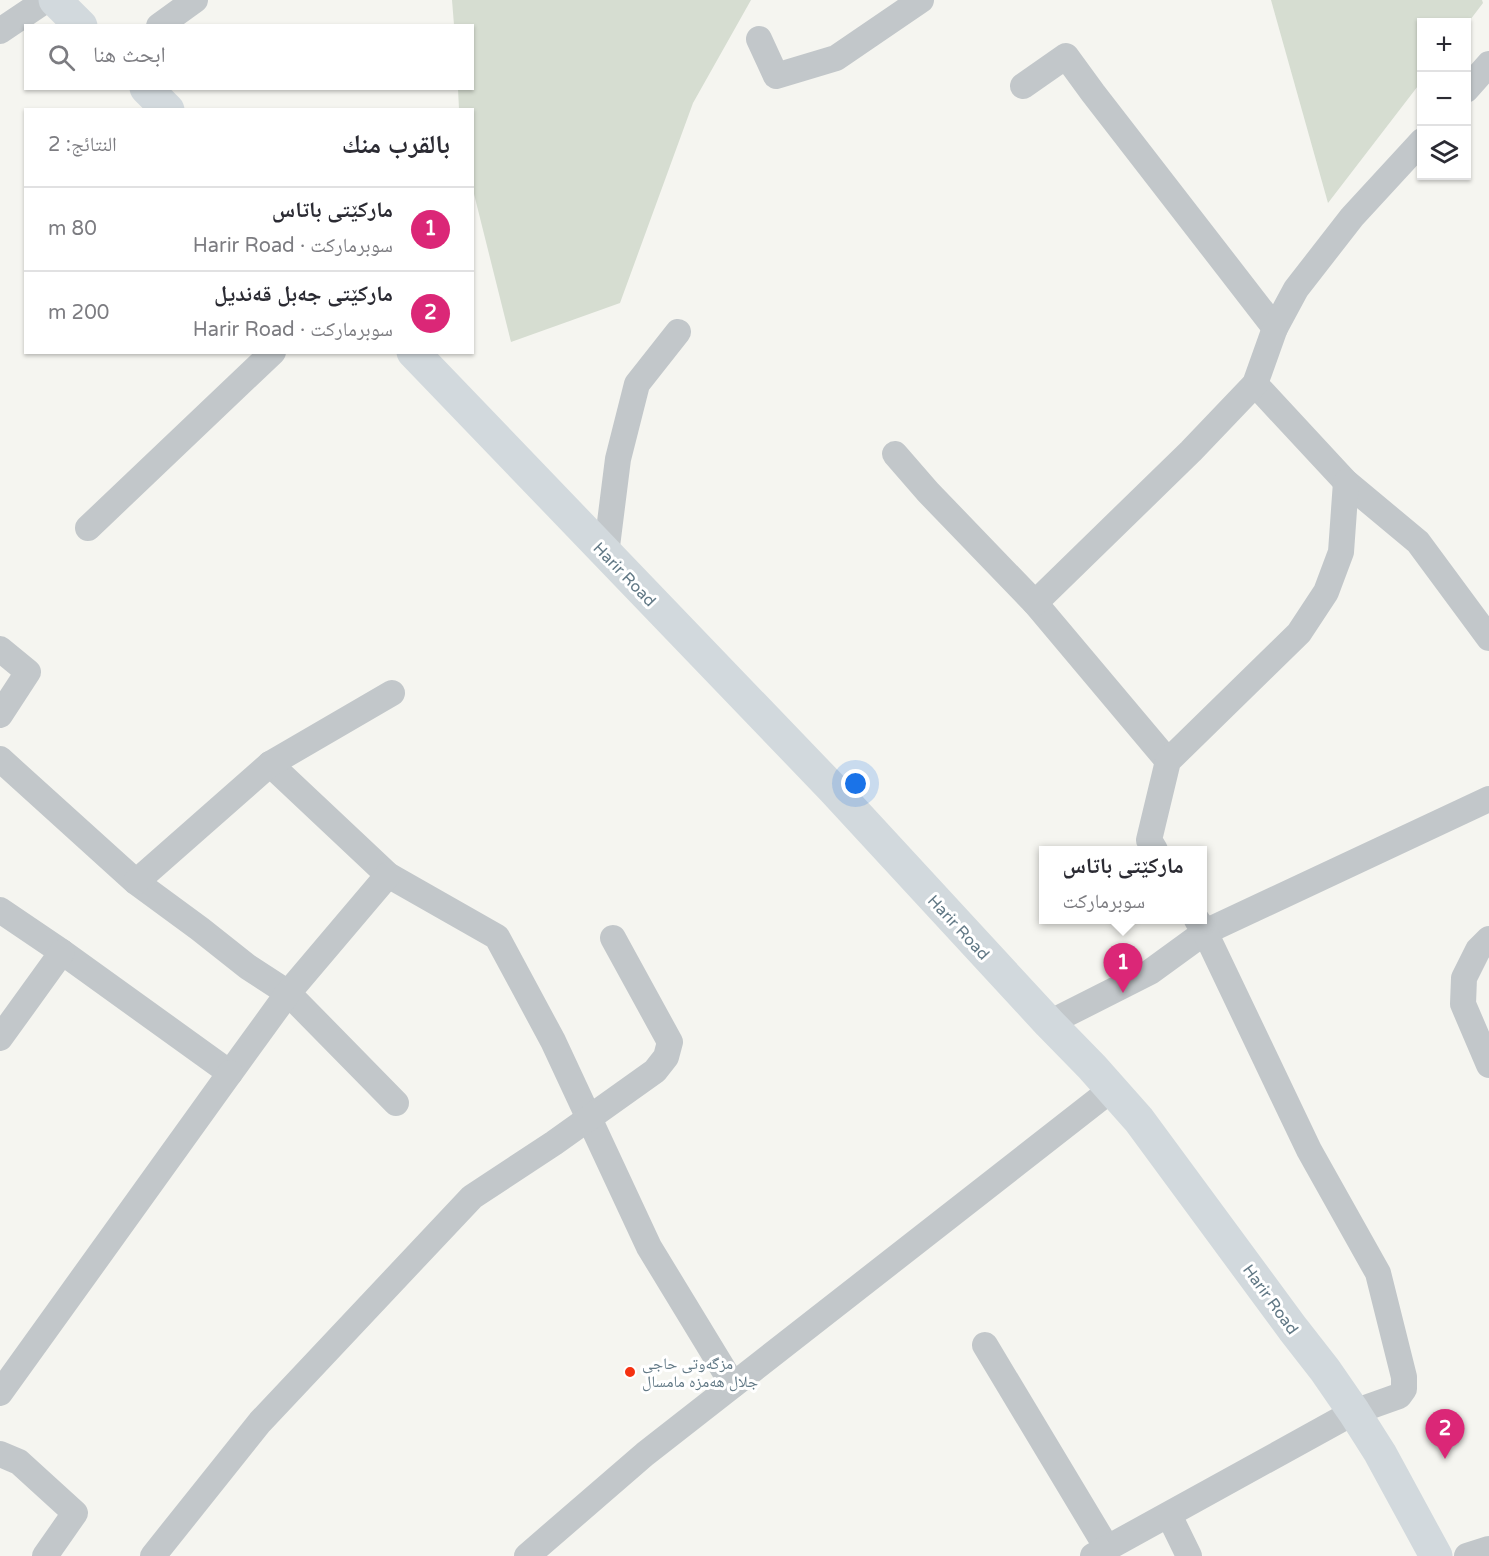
<!DOCTYPE html>
<html lang="ar">
<head>
<meta charset="utf-8">
<style>
	:root { --surface:#fff; --page:#f2f2f3; --text:#2b2b33; --muted:#7c7c81; --line:#e1e1e2; --accent:#db2777 }
	body { margin:0; font-family:"Varela Round","Noto Naskh Arabic",sans-serif; background:var(--page); color:var(--text); direction:rtl }
	.controls { position:absolute; right:18px; top:18px; display:grid; overflow:hidden; border-radius:0px; box-shadow:0 2px 4px #0004 }
	.controls button { width:54px; height:54px; display:grid; place-items:center; padding:0; border:0; border-bottom:2px solid var(--line); background:var(--surface); color:var(--text); font:30px sans-serif }
	.you { position:absolute; left:856px; top:784px; width:21px; height:21px; margin:-15px; border:4px solid #fff; border-radius:50%; background:#1a73e8; box-shadow:0 0 0 9px #1a73e833 }
	.badge { display:grid; place-items:center; width:39px; height:39px; border-radius:50%; background:var(--accent); color:#fff; font-size:20px; font-weight:700 }
	.pin { position:absolute; translate:-50% -50px; filter:drop-shadow(0 2px 3px #0008) }
	.pin::after { content:''; position:absolute; top:32px; width:21px; height:18px; background:inherit; clip-path:polygon(0 0,100% 0,50% 100%) }
	.popup { position:absolute; left:1039px; top:846px; width:168px; height:78px; box-sizing:border-box; display:grid; place-content:center; border-radius:0px; background:var(--surface); filter:drop-shadow(0 2px 4px #0005); font-size:20px; white-space:nowrap; color:var(--muted) }
	.popup b { font-size:22px; color:var(--text) }
	.popup::after { content:''; position:absolute; left:50%; top:100%; margin-left:-12px; border:12px solid transparent; border-top-color:var(--surface) }
	.list { margin:0; padding:0; list-style:none }
	h2 { display:flex; justify-content:space-between; align-items:center; height:78px; margin:0; padding:0 24px; font-size:26px }
	h2 small { font-size:20px; font-weight:400; color:var(--muted) }
	.list li { display:grid; grid-template-columns:39px 1fr auto; gap:18px; align-items:center; box-sizing:border-box; height:84px; padding:0 24px; border-top:2px solid var(--line) }
	.list b { display:block; font-size:22px; white-space:nowrap }
	.list p { margin:0; font-size:20px; white-space:nowrap; color:var(--muted) }
	.list em { font-size:20px; font-style:normal; color:var(--muted) }
	.icon { flex:none; width:33px; height:33px; fill:none; stroke:currentColor; stroke-width:2; stroke-linecap:round; stroke-linejoin:round }
	.map { position:relative; flex:none; width:1489px; height:1556px; overflow:hidden; direction:ltr }
	.search { position:absolute; background:var(--surface); box-shadow:0 2px 4px #0004; left:24px; top:24px; width:450px; height:66px; display:flex; align-items:center; gap:15px; box-sizing:border-box; padding:0 21px; border-radius:0px; color:var(--muted); font-size:22px }
	.panel { position:absolute; background:var(--surface); box-shadow:0 2px 4px #0004; left:24px; top:108px; width:450px; height:246px; border-radius:0px; direction:rtl }
	.map>svg:first-child { display:block }
	.green { fill:#d6ddd1 }
	.lines { fill:none; stroke-linecap:round; stroke-linejoin:round }
	.minor { stroke:#c2c7ca; stroke-width:26 }
	.primary { stroke:#d2d9dd; stroke-width:33 }
	.poi-dot { fill:#f53110; stroke:#fff; stroke-width:2 }
	.labels { text-anchor:middle; stroke-width:6; stroke-linejoin:round; paint-order:stroke }
	.street-label { font-size:16px; fill:#617885; stroke:#fff }
	.poi-label { font-size:16px; fill:#617885; stroke:#fff; text-anchor:start }
</style>
</head>
<body>
<div class="map">
<svg width="1489" height="1556" viewBox="0 0 1489 1556">
	<rect width="100%" height="100%" fill="#f5f5f0"/>
	<g class="green">
		<polygon points="452,0 751,0 693,103 620,303 511,342 473,190 472,110 459,109 458,89 472,88 472,26 454,25"/>
		<polygon points="1271,0 1482,0 1483,3 1467,24 1466,22 1422,22 1421,82 1328,203"/>
	</g>
	<g class="lines">
		<g class="minor">
			<polyline points="159,26 195,0"/>
			<polyline points="0,31 46,0"/>
			<polyline points="759,39 776,76 836,58 921,0"/>
			<polyline points="1023,86 1066,56 1093,93 1275,328"/>
			<polyline points="1466,90 1489,64"/>
			<polyline points="1255,384 1346,482 1418,542 1489,638"/>
			<polyline points="895,454 928,492 1035,603 1168,761"/>
			<polyline points="88,528 273,352"/>
			<polyline points="606,554 618,459 637,384 678,332"/>
			<polyline points="1035,603 1191,451 1255,384 1275,328 1296,289 1352,217 1422,141"/>
			<polyline points="0,649 28,672 0,715"/>
			<polyline points="0,759 136,882 200,929 248,967 288,993 396,1103"/>
			<polyline points="270,764 388,875 497,937 553,1041 649,1247 733,1385"/>
			<polyline points="1155,850 1149,840 1168,761 1299,633 1326,592 1341,552 1346,482"/>
			<polyline points="136,882 270,764 392,693"/>
			<polyline points="0,910 62,952 230,1073 288,993 388,875"/>
			<polyline points="1489,939 1478,950 1464,978 1463,1004 1489,1065"/>
			<polyline points="1049,1023 1150,972 1205,932 1489,799"/>
			<polyline points="0,1038 62,952"/>
			<polyline points="985,1345 1107,1548"/>
			<polyline points="0,1393 230,1073"/>
			<polyline points="0,1454 19,1462 75,1513 45,1556"/>
			<polyline points="1169,1515 1189,1556"/>
			<polyline points="153,1556 260,1422 472,1197 554,1143 655,1071 666,1057 670,1042 613,938"/>
			<polyline points="527,1556 645,1454 1112,1089"/>
			<polyline points="1093,1556 1354,1412 1399,1396 1404,1389 1404,1377 1378,1273 1309,1150 1205,932 1197,920"/>
			<polyline points="1467,1556 1489,1549"/>
		</g>
		<g class="primary">
			<polyline points="55,0 81,26"/>
			<polyline points="146,88 168,110"/>
			<polyline points="413,352 833,789 1049,1023 1092,1067 1139,1120 1293,1329 1325,1370 1354,1412 1380,1453 1436,1556"/>
		</g>
	</g>
	<circle class="poi-dot" cx="630" cy="1372" r="6"/>
	<g class="labels">
		<g class="street-label">
			<text transform="translate(625 574) rotate(46)" y="6">Harir Road</text>
			<text transform="translate(959 927) rotate(47)" y="6">Harir Road</text>
			<text transform="translate(1271 1299) rotate(54)" y="6">Harir Road</text>
		</g>
		<g class="poi-label">
			<text x="642" y="1369">مزگەوتی حاجی<tspan x="642" dy="18">جلال هەمزە مامسال</tspan></text>
		</g>
	</g>
</svg>
<div class="controls">
<button>+</button>
<button>−</button>
<button><svg class="icon" aria-label="layers" viewBox="0 0 24 24"><path d="M12 4l9 5-9 5-9-5zM3 14l9 5 9-5"/></svg></button>
</div>
<div class="you"></div>
<div class="pin badge" style="left:1123px;top:993px">1</div>
<div class="popup"><b>مارکێتی باتاس</b>سوبرماركت</div>
<div class="pin badge" style="left:1445px;top:1459px">2</div>
<div class="search"><svg class="icon" aria-label="search" viewBox="0 0 24 24"><circle cx="10" cy="10" r="6"/><path d="M15 15l6 6"/></svg>ابحث هنا</div>
<section class="panel">
<h2>بالقرب منك<small>النتائج: 2</small></h2>
<ul class="list">
<li><span class="badge">1</span><div><b>مارکێتی باتاس</b><p>سوبرماركت · Harir Road</p></div><em>80 m</em></li>
<li><span class="badge">2</span><div><b>مارکێتی جەبل قەندیل</b><p>سوبرماركت · Harir Road</p></div><em>200 m</em></li>
</ul>
</section>
</div>
</body>
</html>
